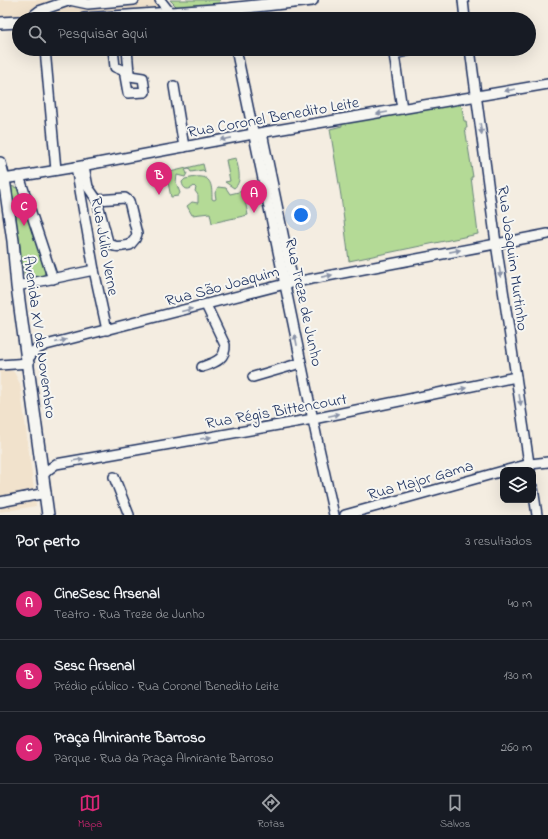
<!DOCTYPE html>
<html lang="pt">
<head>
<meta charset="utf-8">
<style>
	:root { --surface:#171b24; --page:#242831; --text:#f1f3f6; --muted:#9ea1a6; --line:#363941; --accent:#db2777 }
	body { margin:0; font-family:"Indie Flower",sans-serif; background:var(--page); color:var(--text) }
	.controls { position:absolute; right:12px; bottom:12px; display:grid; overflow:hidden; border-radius:8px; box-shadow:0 4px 16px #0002 }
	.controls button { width:36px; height:36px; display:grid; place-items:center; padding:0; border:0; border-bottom:1px solid var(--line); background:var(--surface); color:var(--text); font:20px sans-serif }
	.you { position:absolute; left:301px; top:215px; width:14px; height:14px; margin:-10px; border:3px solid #fff; border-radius:50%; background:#1a73e8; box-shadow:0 0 0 6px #1a73e833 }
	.badge { display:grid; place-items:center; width:26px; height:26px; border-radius:50%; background:var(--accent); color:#fff; font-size:13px; font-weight:700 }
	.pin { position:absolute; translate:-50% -33px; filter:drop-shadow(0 1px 2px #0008) }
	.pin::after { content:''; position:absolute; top:21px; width:14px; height:12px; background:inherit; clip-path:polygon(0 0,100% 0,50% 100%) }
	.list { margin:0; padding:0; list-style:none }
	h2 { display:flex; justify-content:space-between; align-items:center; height:52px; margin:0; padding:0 16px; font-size:17px }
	h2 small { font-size:13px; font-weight:400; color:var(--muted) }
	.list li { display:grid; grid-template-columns:26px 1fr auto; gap:12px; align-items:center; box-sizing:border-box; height:72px; padding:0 16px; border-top:1px solid var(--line) }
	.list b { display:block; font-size:15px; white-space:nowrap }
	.list p { margin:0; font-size:13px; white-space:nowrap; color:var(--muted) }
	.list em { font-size:13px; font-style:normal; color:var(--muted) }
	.icon { flex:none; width:22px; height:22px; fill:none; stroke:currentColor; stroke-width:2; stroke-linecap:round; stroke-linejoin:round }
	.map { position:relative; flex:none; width:548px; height:515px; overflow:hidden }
	.search { position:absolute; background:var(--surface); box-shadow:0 4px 16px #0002; left:12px; right:12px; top:12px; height:44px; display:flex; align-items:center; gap:10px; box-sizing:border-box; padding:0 14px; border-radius:22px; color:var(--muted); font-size:15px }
	.sheet { height:268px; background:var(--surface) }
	nav { display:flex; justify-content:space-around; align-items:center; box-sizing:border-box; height:56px; border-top:1px solid var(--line); background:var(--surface); font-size:11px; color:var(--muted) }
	nav a { display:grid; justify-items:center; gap:2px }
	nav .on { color:var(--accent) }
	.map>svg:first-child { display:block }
	.built { fill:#f1e2cc }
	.green { fill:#b4da96; stroke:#68847a }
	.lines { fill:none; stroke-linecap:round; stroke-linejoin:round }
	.minor-casing { stroke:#1b2f5e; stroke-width:12 }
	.major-casing { stroke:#1b2f5e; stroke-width:14 }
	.minor { stroke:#f6f6f2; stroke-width:9 }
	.major { stroke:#f6f6f2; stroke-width:11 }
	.oneway { fill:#8892a8 }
	.labels { text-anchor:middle; stroke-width:4; stroke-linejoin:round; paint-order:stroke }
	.street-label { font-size:16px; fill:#1b2f5e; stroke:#f6f6f2 }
</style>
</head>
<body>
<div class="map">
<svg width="548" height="515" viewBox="0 0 548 515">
	<rect width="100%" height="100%" fill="#f4ede1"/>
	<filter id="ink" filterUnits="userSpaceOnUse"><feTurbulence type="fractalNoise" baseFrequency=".025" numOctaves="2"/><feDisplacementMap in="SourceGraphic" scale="8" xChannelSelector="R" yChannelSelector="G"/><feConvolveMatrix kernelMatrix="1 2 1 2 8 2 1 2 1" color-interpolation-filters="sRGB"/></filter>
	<g filter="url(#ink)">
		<g class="built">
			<polygon points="0,0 156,0 164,11 0,18"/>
			<polygon points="4,367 14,372 20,384 36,506 0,512 0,368"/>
		</g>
		<g class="green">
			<polygon points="170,0 220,0 220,1 217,5 178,8"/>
			<polygon points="458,103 462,107 464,121 466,121 467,128 465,128 473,177 471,177 478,234 349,261 341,196 330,129 342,126 342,124"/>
			<path d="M236 158C238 168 243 182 234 188L225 182 230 181 226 160Z"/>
			<polygon points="203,164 205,172 203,170 191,172 189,169 185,170 187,173 185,177 177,175 176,182 180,193 178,196 171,197 166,173"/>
			<path d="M196 177C212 175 212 187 212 199L214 200 216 199 215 193 218 187 226 188 230 194 243 191 248 215 212 223 210 213 192 215 187 206 192 202 198 203V195L195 191 196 188 194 186C189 191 183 190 182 182L185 179Z"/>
			<polygon points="10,186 18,188 21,193 45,272 44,275 25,279 14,207"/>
		</g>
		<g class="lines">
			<g class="minor-casing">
				<g id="minor">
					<polyline points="69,0 88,4 134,0"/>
					<polyline points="160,0 171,14"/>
					<polyline points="463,0 465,19"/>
					<polyline points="228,9 230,19"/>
					<polyline points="35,19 35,14 39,11 71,0"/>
					<polyline points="45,49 56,170"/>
					<polyline points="113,49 115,67 129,73 130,76 143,78 145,92 128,93 125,76 130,76"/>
					<polyline points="127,49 129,73"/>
					<polyline points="236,49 317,439 334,515"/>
					<polyline points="470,49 496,243 530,470"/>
					<polyline points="174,86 184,147"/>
					<polyline points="402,109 394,54 416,49"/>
					<polyline points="262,133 293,282"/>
					<path d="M84 166 88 187 97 200 125 198 129 201 137 234 135 239 130 245C122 246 114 249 108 242L97 200"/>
					<polyline points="76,167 94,270 107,330"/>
					<polyline points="19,176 53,279"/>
					<polyline points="4,179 76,167 253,134 548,84"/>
					<polyline points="17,286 94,270"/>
					<polyline points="28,359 35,350 46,345 285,284 548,234"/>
					<polyline points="0,365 29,363"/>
					<path d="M202 367C213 363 226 360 225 345L206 305"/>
					<polyline points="253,377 301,363"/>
					<polyline points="507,470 530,464 548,462"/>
					<polyline points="43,475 48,470 56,464 313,419 516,377"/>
					<polyline points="114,477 129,515"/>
					<polyline points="533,488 537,515"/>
					<polyline points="0,502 46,493"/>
					<polyline points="345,515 503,471"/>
				</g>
			</g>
			<g class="major-casing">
				<g id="major">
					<polyline points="84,19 228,9 312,0"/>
					<polyline points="0,23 19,22"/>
					<polyline points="0,163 4,179 13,241 17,286 48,515"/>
				</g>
			</g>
			<use href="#minor" class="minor"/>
			<use href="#major" class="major"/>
		</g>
		<defs><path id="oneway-solid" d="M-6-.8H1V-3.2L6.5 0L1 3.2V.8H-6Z"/></defs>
		<g class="oneway">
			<use href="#oneway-solid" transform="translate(510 90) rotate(170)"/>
			<use href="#oneway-solid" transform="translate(382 113) rotate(170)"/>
			<use href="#oneway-solid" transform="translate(481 129) rotate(82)"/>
			<use href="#oneway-solid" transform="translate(226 139) rotate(169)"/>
			<use href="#oneway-solid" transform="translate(455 251) rotate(-11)"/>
			<use href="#oneway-solid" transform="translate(500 272) rotate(81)"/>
			<use href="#oneway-solid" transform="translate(327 276) rotate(-11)"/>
			<use href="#oneway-solid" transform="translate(187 310) rotate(-14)"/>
			<use href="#oneway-solid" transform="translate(296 340) rotate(-101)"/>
			<use href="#oneway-solid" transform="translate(61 341) rotate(-14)"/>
			<use href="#oneway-solid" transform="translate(461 389) rotate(-12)"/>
			<use href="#oneway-solid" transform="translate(520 400) rotate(81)"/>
			<use href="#oneway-solid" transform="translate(334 415) rotate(-12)"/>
			<use href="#oneway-solid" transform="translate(206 438) rotate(-10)"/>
			<use href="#oneway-solid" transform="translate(78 460) rotate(-10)"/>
		</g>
	</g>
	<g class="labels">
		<g class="street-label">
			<text transform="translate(273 116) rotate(-10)" y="6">Rua Coronel Benedito Leite</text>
			<text transform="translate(106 246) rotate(80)" y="6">Rua Júlio Verne</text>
			<text transform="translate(514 258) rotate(82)" y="6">Rua Joaquim Murtinho</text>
			<text transform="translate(222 285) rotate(-15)" y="6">Rua São Joaquim</text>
			<text transform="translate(305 302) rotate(78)" y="6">Rua Treze de Junho</text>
			<text transform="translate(41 337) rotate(82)" y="6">Avenida XV de Novembro</text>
			<text transform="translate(276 410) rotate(-10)" y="6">Rua Régis Bittencourt</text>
			<text transform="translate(420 479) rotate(-16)" y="6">Rua Major Gama</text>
		</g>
	</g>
</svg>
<div class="controls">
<button><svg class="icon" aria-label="layers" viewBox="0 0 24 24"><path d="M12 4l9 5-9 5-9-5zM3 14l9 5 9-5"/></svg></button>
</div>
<div class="you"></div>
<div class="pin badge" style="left:254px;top:213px">A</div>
<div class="pin badge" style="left:159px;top:195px">B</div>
<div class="pin badge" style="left:24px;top:226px">C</div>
<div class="search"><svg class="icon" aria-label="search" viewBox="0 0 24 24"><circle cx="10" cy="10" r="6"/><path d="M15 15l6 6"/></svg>Pesquisar aqui</div>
</div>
<section class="sheet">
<h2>Por perto<small>3 resultados</small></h2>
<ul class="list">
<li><span class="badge">A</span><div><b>CineSesc Arsenal</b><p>Teatro · Rua Treze de Junho</p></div><em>40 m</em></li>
<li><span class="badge">B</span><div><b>Sesc Arsenal</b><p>Prédio público · Rua Coronel Benedito Leite</p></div><em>130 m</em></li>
<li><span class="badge">C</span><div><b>Praça Almirante Barroso</b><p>Parque · Rua da Praça Almirante Barroso</p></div><em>260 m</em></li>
</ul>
</section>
<nav>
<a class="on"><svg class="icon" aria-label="map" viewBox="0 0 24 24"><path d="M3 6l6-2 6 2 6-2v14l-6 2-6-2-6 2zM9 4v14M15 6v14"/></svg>Mapa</a>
<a><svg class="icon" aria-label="directions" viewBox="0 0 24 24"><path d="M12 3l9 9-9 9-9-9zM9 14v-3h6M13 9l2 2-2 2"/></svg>Rotas</a>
<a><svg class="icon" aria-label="saved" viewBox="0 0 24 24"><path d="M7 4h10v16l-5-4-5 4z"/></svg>Salvos</a>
</nav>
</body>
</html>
